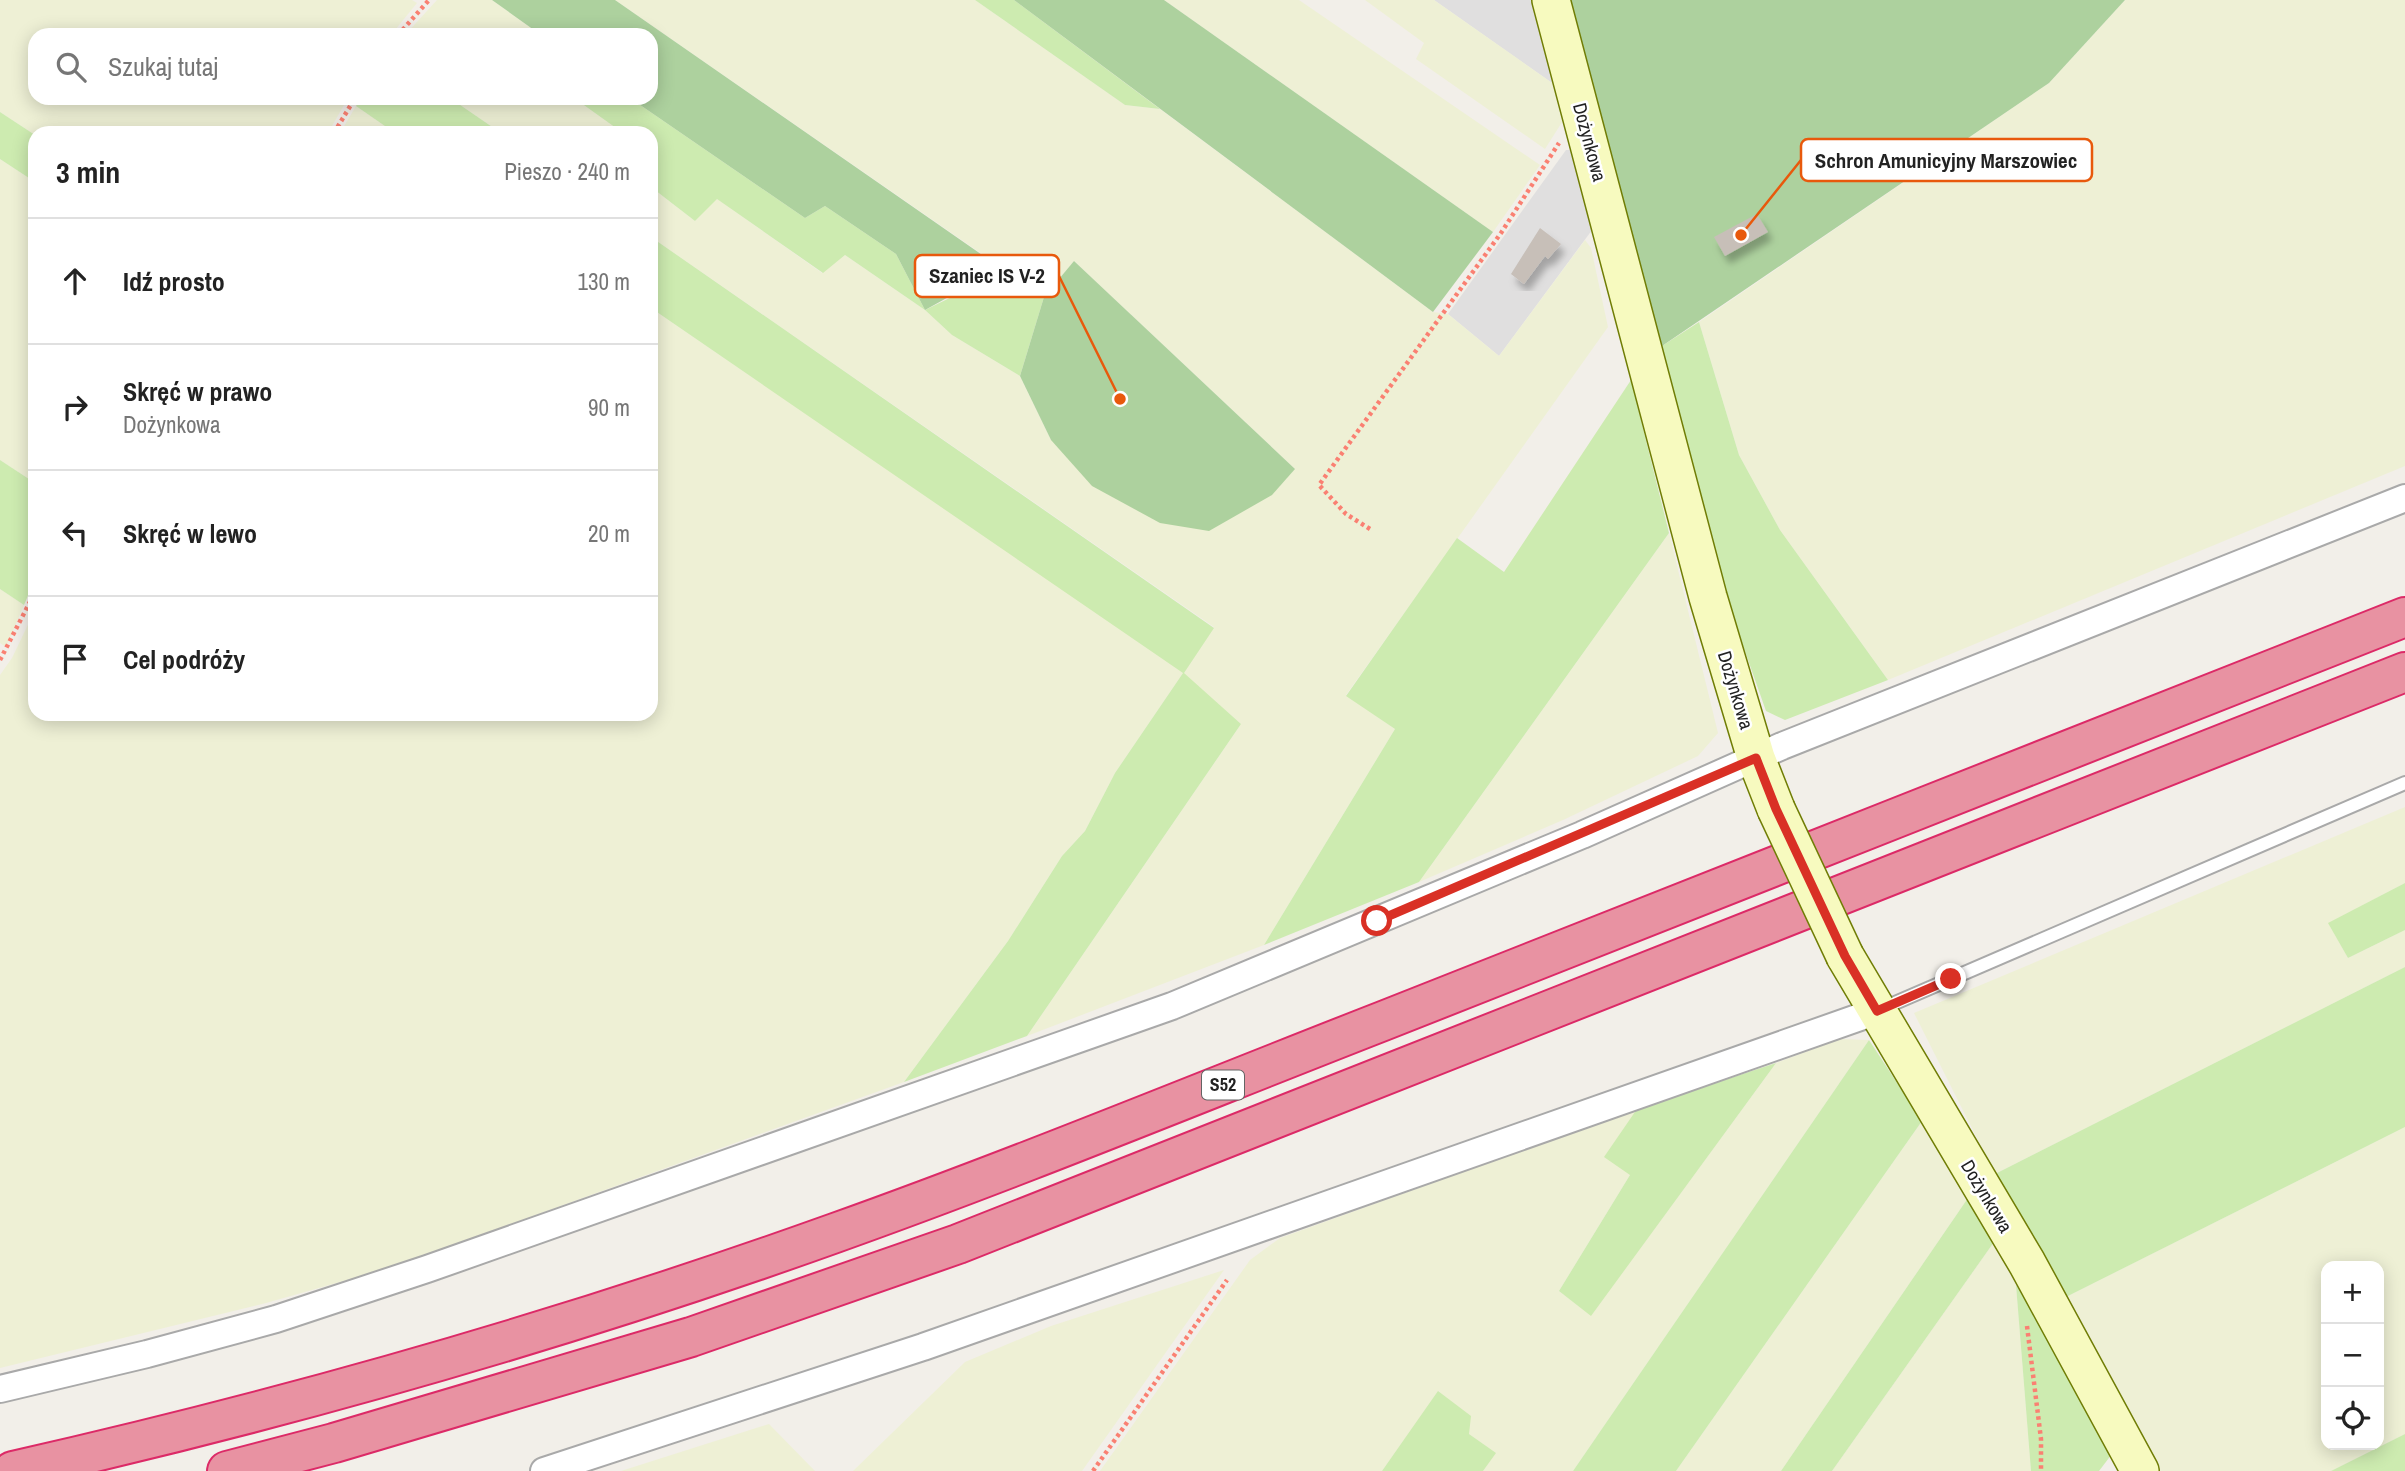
<!DOCTYPE html>
<html lang="pl">
<head>
<meta charset="utf-8">
<style>
	:root { --surface:#fff; --page:#f2f2f2; --text:#222; --muted:#767676; --line:#e0e0e0 }
	body { margin:0; font-family:"Archivo Narrow",sans-serif; background:var(--page); color:var(--text) }
	.controls { position:absolute; right:21px; bottom:21px; display:grid; overflow:hidden; border-radius:14px; box-shadow:0 4px 18px #0003 }
	.controls button { width:63px; height:63px; display:grid; place-items:center; padding:0; border:0; border-bottom:2px solid var(--line); background:var(--surface); color:var(--text); font:35px sans-serif }
	.stop { position:absolute; width:21px; height:21px; margin:-16px; border:5px solid #d93025; border-radius:50%; background:#fff }
	.stop.end { background:#d93025; border-color:#fff; box-shadow:0 2px 7px #0008 }
	.list { margin:0; padding:0; list-style:none }
	h2 { display:flex; justify-content:space-between; align-items:center; height:91px; margin:0; padding:0 28px; font-size:30px }
	h2 small { font-size:23px; font-weight:400; color:var(--muted) }
	.list li { display:grid; grid-template-columns:46px 1fr auto; gap:21px; align-items:center; box-sizing:border-box; height:126px; padding:0 28px; border-top:2px solid var(--line) }
	.list b { display:block; font-size:26px; white-space:nowrap }
	.list p { margin:0; font-size:23px; white-space:nowrap; color:var(--muted) }
	.list em { font-size:23px; font-style:normal; color:var(--muted) }
	.icon { flex:none; width:38px; height:38px; fill:none; stroke:currentColor; stroke-width:2; stroke-linecap:round; stroke-linejoin:round }
	.map { position:relative; flex:none; width:2405px; height:1471px; overflow:hidden }
	.search { position:absolute; background:var(--surface); box-shadow:0 4px 18px #0003; left:28px; top:28px; width:630px; height:77px; display:flex; align-items:center; gap:18px; box-sizing:border-box; padding:0 24px; border-radius:21px; color:var(--muted); font-size:26px }
	.panel { position:absolute; background:var(--surface); box-shadow:0 4px 18px #0003; left:28px; top:126px; width:630px; height:595px; border-radius:21px }
	.map>svg:first-child { display:block }
	.residential { fill:#e0dfdf }
	.farmland { fill:#eef0d5; fill-rule:evenodd }
	.grass { fill:#cdebb0 }
	.forest { fill:#add19e }
	.building { fill:#c7bfb8; filter:url(#shadow) }
	.lines { fill:none; stroke-linecap:round; stroke-linejoin:round }
	.lane-casing { stroke:#a9a9a9; stroke-width:16 }
	.street-casing { stroke:#a9a9a9; stroke-width:30 }
	.secondary-casing { stroke:#707d05; stroke-width:40 }
	.highway-casing { stroke:#dc2a67; stroke-width:42 }
	.path { stroke:#fa8072; stroke-width:4.5; stroke-dasharray:3.5 3.5; stroke-linecap:butt }
	.lane { stroke:#fff; stroke-width:12 }
	.street { stroke:#fff; stroke-width:26 }
	.secondary { stroke:#f7fabf; stroke-width:37 }
	.highway { stroke:#e892a2; stroke-width:38 }
	.secondary-bridge-casing { stroke:#707d05; stroke-width:40; stroke-linecap:butt }
	.secondary-bridge { stroke:#f7fabf; stroke-width:37 }
	.route { stroke:#d93025; stroke-width:9 }
	.labels { text-anchor:middle; stroke-width:5; stroke-linejoin:round; paint-order:stroke }
	.shield { fill:#fff; stroke:#646464; stroke-width:2 }
	.shield-label { font-size:18px; font-weight:bold; fill:#222 }
	.street-label { font-size:19px; fill:#222; stroke:#fff }
	.leader { fill:none; stroke:#e8590c; stroke-width:2.5 }
	.callout-dot { fill:#e8590c; stroke:#fff; stroke-width:2.5 }
	.callout { fill:#fff; stroke:#e8590c; stroke-width:2.5 }
	.callout-label { font-size:21px; text-anchor:middle; font-weight:bold; fill:#222 }
</style>
</head>
<body>
<div class="map">
<svg width="2405" height="1471" viewBox="0 0 2405 1471">
	<defs>
		<filter id="shadow"><feDropShadow dx="4.5" dy="8" stdDeviation="3.5" flood-color="#0004"/></filter>
	</defs>
	<rect width="100%" height="100%" fill="#f2efe9"/>
	<g class="residential">
		<polygon points="1434,0 1543,0 1559,88"/>
		<polygon points="1566,150 1573,150 1595,226 1499,356 1448,314"/>
	</g>
	<g class="farmland">
		<polygon points="0,0 412,0 417,3 391,35 35,35 35,98 348,98 328,133 35,135 0,112"/>
		<polygon points="437,0 492,0 541,35 405,35"/>
		<polygon points="615,0 975,0 1125,105 1160,109 1433,312 1448,314 1499,356 1585,240 1591,248 1608,327 1346,695 1395,729 1264,945 1027,1036 1241,724 1183,673 1115,773 1085,831 1062,856 1008,941 904,1082 386,1269 266,1303 0,1368 0,675 12,658 35,610 35,714 651,714 651,308 1184,672 1214,627 651,237 651,187 695,221 716,198 822,273 845,255 925,310 952,335 1020,376 1051,440 1295,469 1074,261 1044,297"/>
		<polygon points="1164,0 1299,0 1540,165 1493,232"/>
		<polygon points="1365,0 1434,0 1558,87 1571,108 1545,149 1416,59 1424,43"/>
		<polygon points="2125,0 2405,0 2405,466 1888,680 1780,530 1739,455 1699,322 2049,83"/>
		<polygon points="450,98 574,98 623,133 501,133"/>
		<polygon points="356,106 395,133 340,133"/>
		<polygon points="0,159 35,182 35,483 0,460"/>
		<polygon points="1669,533 1718,733 1698,756 1563,820 1419,882"/>
		<polygon points="0,589 24,605 6,647 0,643"/>
		<polygon points="2405,807 2405,883 2329,923 2348,958 2405,930 2405,967 1995,1174 1914,1013"/>
		<polygon points="1840,1039 1869,1040 1573,1471 1483,1471 1495,1453 1469,1434 1439,1391 1382,1471 1100,1471 1250,1260 1280,1238 1637,1109 1630,1175 1559,1291 1591,1315 1776,1063"/>
		<polygon points="1922,1121 1968,1198 1781,1471 1676,1471"/>
		<path d="M2405 1127V1434L2331 1471H2157L2062 1299ZM2326 1266H2379V1445H2326Z"/>
		<polygon points="1994,1242 2016,1285 2031,1471 1832,1471"/>
		<polygon points="1224,1270 1082,1471 853,1471 965,1362 1051,1326"/>
		<polygon points="769,1424 815,1471 621,1471"/>
	</g>
	<g class="grass">
		<polygon points="975,0 1014,0 1160,109 1125,105"/>
		<polygon points="361,98 450,98 501,133 395,133 356,106"/>
		<polygon points="574,98 630,98 805,218 825,206 896,254 925,310 964,291 1001,268 1044,297 1020,376 952,335 925,310 845,255 823,273 717,199 695,221 651,187 651,133 623,133"/>
		<polygon points="0,112 35,135 35,182 0,159"/>
		<polygon points="651,237 1214,628 1184,673 1241,724 1027,1036 904,1082 1008,941 1062,856 1085,831 1115,773 1183,673 651,308"/>
		<polygon points="1699,322 1739,455 1780,530 1888,680 1785,720 1766,711 1734,620 1662,346"/>
		<polygon points="1631,380 1669,533 1419,882 1264,945 1395,729 1346,696 1457,538 1504,572"/>
		<polygon points="0,460 35,483 35,579 24,605 0,589"/>
		<polygon points="2405,883 2405,930 2348,958 2328,923"/>
		<polygon points="2405,967 2405,1127 2062,1299 1995,1174"/>
		<polygon points="1869,1040 1922,1121 1676,1471 1573,1471"/>
		<polygon points="1776,1063 1591,1316 1559,1291 1630,1175 1604,1157 1637,1109"/>
		<polygon points="1968,1198 1994,1242 1832,1471 1781,1471"/>
		<polygon points="2016,1285 2039,1316 2115,1450 2099,1471 2031,1471"/>
		<polygon points="1438,1391 1471,1416 1469,1434 1496,1453 1483,1471 1382,1471"/>
		<polygon points="2405,1434 2405,1471 2331,1471"/>
	</g>
	<g class="forest">
		<polygon points="492,0 615,0 1001,268 925,310 896,254 825,206 805,218 630,98 651,98 651,35 541,35"/>
		<polygon points="1014,0 1164,0 1493,232 1433,312"/>
		<polygon points="1568,0 2125,0 2049,83 1662,346"/>
		<polygon points="1074,261 1295,469 1272,495 1209,531 1160,523 1092,486 1051,440 1020,376 1044,297"/>
	</g>
	<g class="building">
		<polygon points="1757,214 1768,232 1725,256 1714,237"/>
		<polygon points="1540,228 1561,244 1548,259 1545,256 1524,284 1511,274"/>
	</g>
	<g class="lines">
		<g class="lane-casing">
			<polyline id="lane" points="1881,1009 2405,783"/>
		</g>
		<g class="street-casing">
			<g id="street">
				<polyline points="0,1389 147,1354 276,1319 427,1269 1172,1006 1582,835 1782,746 2405,498"/>
				<polyline points="544,1471 923,1347 1877,1011"/>
			</g>
		</g>
		<g class="secondary-casing">
			<g id="secondary">
				<polyline points="1551,0 1708,597 1756,758 1776,809"/>
				<polyline points="1845,956 2027,1263 2140,1471"/>
			</g>
		</g>
		<g class="highway-casing">
			<g id="highway">
				<path d="M13 1471C291 1408 567 1329 835 1233 1020 1167 1201 1092 1383 1021 1724 887 2064 751 2405 617"/>
				<polyline points="227,1471 334,1443 691,1337 958,1244 2405,672"/>
			</g>
		</g>
		<g class="path">
			<polyline points="398,35 429,0"/>
			<polyline points="334,133 355,98"/>
			<polyline points="1370,529 1346,514 1319,485 1501,233 1559,143"/>
			<polyline points="0,660 35,592"/>
			<polyline points="2027,1326 2041,1439 2041,1471"/>
			<polyline points="1093,1471 1227,1280"/>
		</g>
		<use href="#lane" class="lane"/>
		<use href="#street" class="street"/>
		<use href="#secondary" class="secondary"/>
		<use href="#highway" class="highway"/>
		<g class="secondary-bridge-casing">
			<polyline id="secondary-bridge" points="1776,809 1845,956"/>
		</g>
		<use href="#secondary-bridge" class="secondary-bridge"/>
	</g>
	<g class="lines">
		<polyline class="route" points="1377,921 1756,758 1776,809 1845,956 1877,1011 1951,979"/>
	</g>
	<g class="labels">
		<rect class="shield" x="1202" y="1070.5" width="42" height="29" rx="5"/>
		<g class="shield-label">
			<text x="1223" y="1091">S52</text>
		</g>
		<g class="street-label">
			<text transform="translate(1590 142) rotate(75)" y="7">Dożynkowa</text>
			<text transform="translate(1736 690) rotate(73)" y="7">Dożynkowa</text>
			<text transform="translate(1987 1196) rotate(59)" y="7">Dożynkowa</text>
		</g>
	</g>
	<path class="leader" d="M1741 235L1801 160M1120 399L1059 276"/>
	<g class="callout-dot">
		<circle cx="1741" cy="235" r="7"/>
		<circle cx="1120" cy="399" r="7"/>
	</g>
	<g class="callout">
		<rect x="1801" y="139" width="291" height="42" rx="7"/>
		<rect x="915" y="255" width="144" height="42" rx="7"/>
	</g>
	<g class="callout-label">
		<text x="1946" y="168">Schron Amunicyjny Marszowiec</text>
		<text x="987" y="283">Szaniec IS V-2</text>
	</g>
</svg>
<div class="controls">
<button>+</button>
<button>−</button>
<button><svg class="icon" aria-label="locate" viewBox="0 0 24 24"><circle cx="12" cy="12" r="6"/><path d="M12 2v4M12 18v4M2 12h4M18 12h4"/></svg></button>
</div>
<div class="stop" style="left:1377px;top:921px"></div>
<div class="stop end" style="left:1951px;top:979px"></div>
<div class="search"><svg class="icon" aria-label="search" viewBox="0 0 24 24"><circle cx="10" cy="10" r="6"/><path d="M15 15l6 6"/></svg>Szukaj tutaj</div>
<section class="panel">
<h2>3 min<small>Pieszo · 240 m</small></h2>
<ul class="list">
<li><svg class="icon" aria-label="ahead" viewBox="0 0 24 24"><path d="M12 20V5M6 11l6-6 6 6"/></svg><div><b>Idź prosto</b></div><em>130 m</em></li>
<li><svg class="icon" aria-label="right" viewBox="0 0 24 24"><path d="M7 20v-9h11M14 6l5 5-5 5"/></svg><div><b>Skręć w prawo</b><p>Dożynkowa</p></div><em>90 m</em></li>
<li><svg class="icon" aria-label="left" viewBox="0 0 24 24"><path d="M17 20v-9H6M10 6l-5 5 5 5"/></svg><div><b>Skręć w lewo</b></div><em>20 m</em></li>
<li><svg class="icon" aria-label="arrive" viewBox="0 0 24 24"><path d="M6 21V4h12l-3 4 3 4H6"/></svg><div><b>Cel podróży</b></div></li>
</ul>
</section>
</div>
</body>
</html>
